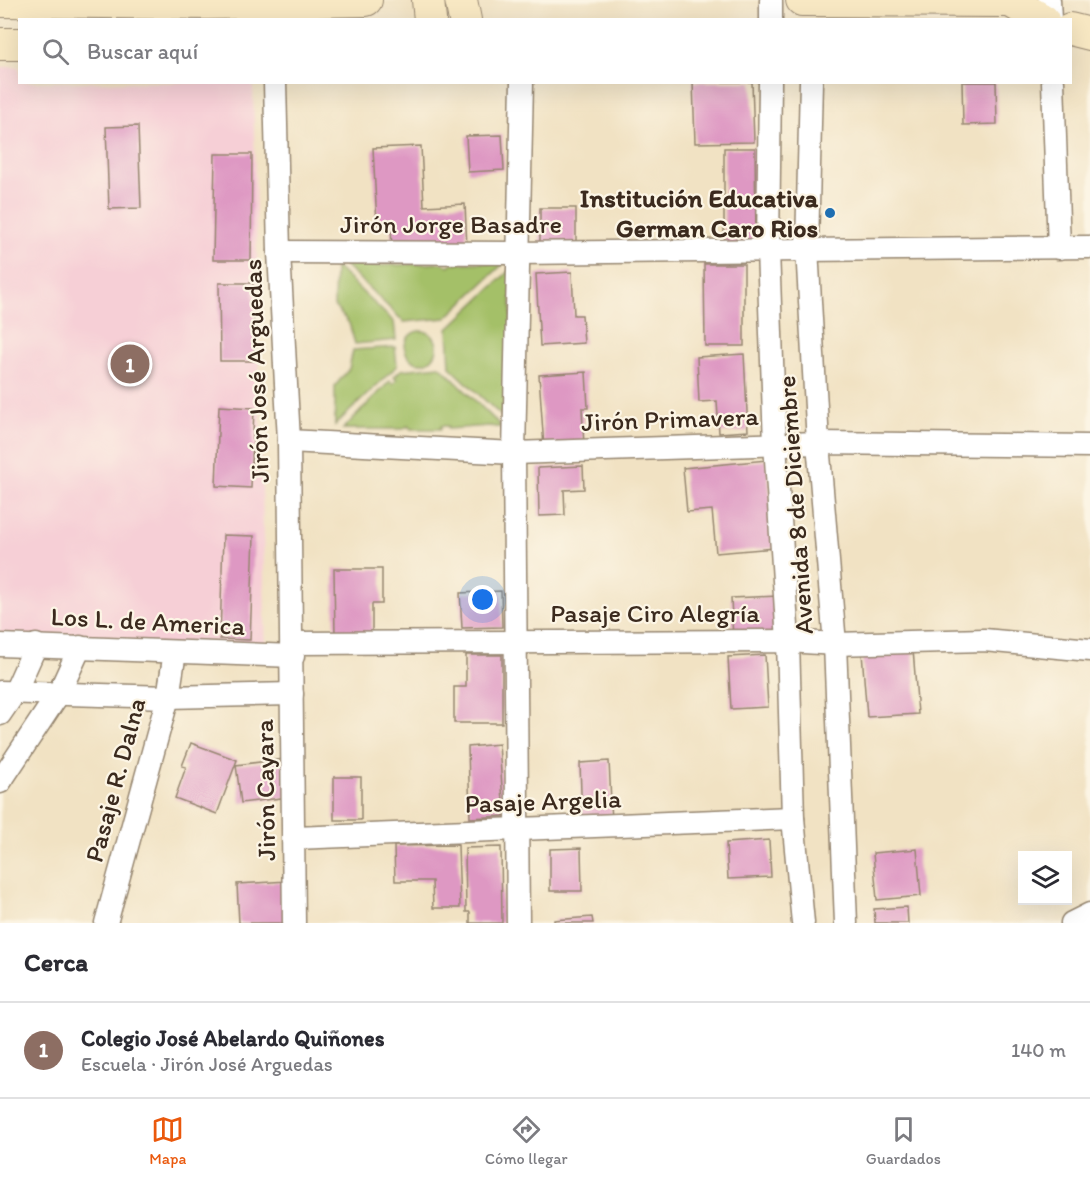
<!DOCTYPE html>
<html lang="es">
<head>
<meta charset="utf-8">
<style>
	:root { --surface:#fff; --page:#f2f2f3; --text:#2b2b33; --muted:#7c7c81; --line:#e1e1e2; --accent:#ea580c }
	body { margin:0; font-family:Itim,sans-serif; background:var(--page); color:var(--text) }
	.controls { position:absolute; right:18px; bottom:18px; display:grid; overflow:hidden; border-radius:0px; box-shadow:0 6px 24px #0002 }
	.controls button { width:54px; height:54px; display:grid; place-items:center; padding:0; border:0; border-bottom:2px solid var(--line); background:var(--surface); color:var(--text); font:30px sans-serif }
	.you { position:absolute; left:483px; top:600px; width:21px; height:21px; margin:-15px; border:4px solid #fff; border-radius:50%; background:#1a73e8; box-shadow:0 0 0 9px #1a73e833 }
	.badge { display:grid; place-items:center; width:39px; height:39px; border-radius:50%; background:var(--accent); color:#fff; font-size:20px; font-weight:700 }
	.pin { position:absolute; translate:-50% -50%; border:3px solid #fff; box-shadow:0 2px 6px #0006 }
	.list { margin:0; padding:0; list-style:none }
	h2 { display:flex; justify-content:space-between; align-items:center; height:78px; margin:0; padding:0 24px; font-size:26px }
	h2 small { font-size:20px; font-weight:400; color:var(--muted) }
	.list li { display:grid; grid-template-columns:39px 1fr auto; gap:18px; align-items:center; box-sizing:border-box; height:96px; padding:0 24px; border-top:2px solid var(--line) }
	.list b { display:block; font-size:22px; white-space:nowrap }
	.list p { margin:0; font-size:20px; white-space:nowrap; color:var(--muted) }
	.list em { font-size:20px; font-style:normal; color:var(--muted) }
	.icon { flex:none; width:33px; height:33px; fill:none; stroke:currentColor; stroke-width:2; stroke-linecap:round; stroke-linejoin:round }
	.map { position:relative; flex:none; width:1090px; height:923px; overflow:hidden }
	.search { position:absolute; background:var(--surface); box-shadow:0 6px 24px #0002; left:18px; right:18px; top:18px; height:66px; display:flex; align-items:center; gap:15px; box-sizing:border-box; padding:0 21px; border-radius:0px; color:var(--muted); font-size:22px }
	.sheet { height:174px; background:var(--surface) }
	nav { display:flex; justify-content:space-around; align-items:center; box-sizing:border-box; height:84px; border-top:2px solid var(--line); background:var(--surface); font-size:16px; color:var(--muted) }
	nav a { display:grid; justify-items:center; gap:3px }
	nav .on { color:var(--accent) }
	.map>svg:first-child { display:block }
	.built { fill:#f6cfd6 }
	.green { fill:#a4c067; stroke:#707542; stroke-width:1.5 }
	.building { fill:#de98c3 }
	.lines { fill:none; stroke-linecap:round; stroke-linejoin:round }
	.street-casing { stroke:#968670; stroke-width:25 }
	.secondary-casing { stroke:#968670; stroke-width:34 }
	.street { stroke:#fff; stroke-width:22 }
	.secondary { stroke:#f8e8c3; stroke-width:32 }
	.poi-dot { fill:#1f6fb2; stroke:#fcf5e5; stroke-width:2 }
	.labels { text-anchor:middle; stroke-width:4.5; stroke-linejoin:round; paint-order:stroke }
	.poi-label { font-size:26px; font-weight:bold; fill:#3b2a1e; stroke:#fcf5e5; text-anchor:end }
	.street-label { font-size:26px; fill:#3b2a1e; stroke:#fcf5e5 }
</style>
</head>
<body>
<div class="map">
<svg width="1090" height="923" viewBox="0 0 1090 923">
	<rect width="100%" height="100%" fill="#fcf5e5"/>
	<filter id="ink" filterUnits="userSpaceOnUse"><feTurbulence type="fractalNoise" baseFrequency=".0167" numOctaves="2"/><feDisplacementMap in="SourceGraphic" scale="12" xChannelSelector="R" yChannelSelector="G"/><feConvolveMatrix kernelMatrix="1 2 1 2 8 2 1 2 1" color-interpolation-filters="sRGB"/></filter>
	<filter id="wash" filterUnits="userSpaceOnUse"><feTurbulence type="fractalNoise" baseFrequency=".008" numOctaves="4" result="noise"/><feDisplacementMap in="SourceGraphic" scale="24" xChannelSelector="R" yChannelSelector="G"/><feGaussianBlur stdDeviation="1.35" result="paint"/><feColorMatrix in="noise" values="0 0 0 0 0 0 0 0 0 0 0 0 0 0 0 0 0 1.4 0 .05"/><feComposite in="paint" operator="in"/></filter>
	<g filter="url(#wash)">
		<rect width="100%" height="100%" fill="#f1e2c3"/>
		<polygon class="built" points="0,67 19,67 20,82 253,83 266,661 0,646"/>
		<g class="green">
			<polygon points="505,262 446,318 404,322 344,264 371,266 443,263 448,266 452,263"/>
			<polygon points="335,266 394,322 396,340 355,344 349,323 334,306"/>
			<polygon points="511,269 512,426 450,367 448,329"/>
			<circle cx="421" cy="347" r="16"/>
			<polygon points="395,347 397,366 335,425 335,386 349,369 353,350"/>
			<polygon points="440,366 503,428 489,426 448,429 448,426 441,426 441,429 411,429 408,426 403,429 343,429 390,381 393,384 397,379 394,377 401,370"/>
		</g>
		<g id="blocks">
			<g class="building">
				<polygon points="693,82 752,82 754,142 695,143"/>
				<polygon points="962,82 996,82 997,124 963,125"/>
				<polygon points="138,126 141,208 109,209 106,127"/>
				<polygon points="502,135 504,170 468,172 466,136"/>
				<polygon points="421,146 424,206 465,204 467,248 392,252 391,223 377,224 373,148"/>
				<polygon points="724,148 755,148 756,246 724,246"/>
				<polygon points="215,154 252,154 251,260 213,260"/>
				<rect x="540" y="208" width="36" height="41"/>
				<polygon points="704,264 744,264 744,346 705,346"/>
				<polygon points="572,272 574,315 582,315 584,343 540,346 536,274"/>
				<polygon points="219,283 253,283 255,361 220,361"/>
				<polygon points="744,354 748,431 719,433 717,401 699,402 697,357"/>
				<polygon points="586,372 588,408 582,408 584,446 544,448 539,375"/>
				<polygon points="219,406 254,408 251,488 216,486"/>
				<polygon points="767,460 775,548 716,553 712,510 687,512 683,468"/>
				<polygon points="583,466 584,489 564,490 565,515 539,516 538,468"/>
				<polygon points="223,535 254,536 250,640 220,639"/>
				<polygon points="334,569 382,569 382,604 372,604 372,637 335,637"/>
				<polygon points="501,591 502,627 462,628 460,593"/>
				<polygon points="780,596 782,636 733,639 731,598"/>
				<polygon points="913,649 918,714 867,717 862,653"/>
				<polygon points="466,655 502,655 502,723 454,723 454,687 466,687"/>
				<polygon points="765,655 768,707 731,709 728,657"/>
				<polygon points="191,743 237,760 217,814 175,798 186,767 182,766"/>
				<polygon points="499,744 504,816 470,818 468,747"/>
				<polygon points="284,759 289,797 241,803 236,765"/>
				<polygon points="609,761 612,822 582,823 580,763"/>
				<rect x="334" y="777" width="27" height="43"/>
				<polygon points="769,840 771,877 728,879 726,843"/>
				<polygon points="458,845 460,908 433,908 432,881 395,881 394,846"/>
				<polygon points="501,847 502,923 470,923 470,912 466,912 465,848"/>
				<polygon points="581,848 582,891 550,891 550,849"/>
				<polygon points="917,849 921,896 877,900 873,853"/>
				<polygon points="287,881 289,923 239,923 237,884"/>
				<polygon points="907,907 908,923 875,923 874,909"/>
				<polygon points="592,917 593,923 554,923 554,920"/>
			</g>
		</g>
	</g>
	<g filter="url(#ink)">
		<use href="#blocks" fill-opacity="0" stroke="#968670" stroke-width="1.5"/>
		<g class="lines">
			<g class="street-casing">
				<g id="street">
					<polyline points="1049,0 1050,20"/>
					<polyline points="771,20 771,0"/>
					<polyline points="275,82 279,252 289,441 294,923"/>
					<polyline points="770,82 768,250 775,444 788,641 793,818 803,923"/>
					<polyline points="811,82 807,248 818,443 835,644 846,923"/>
					<polyline points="1053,82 1059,248"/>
					<polyline points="279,252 517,253 1090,247"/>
					<polyline points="289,441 514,453 818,443 1090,446"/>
					<polyline points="292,643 788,641 835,644 984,640 1090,650"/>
					<polyline points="0,645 293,656"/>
					<polyline points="0,692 168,697 292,694"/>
					<polyline points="0,714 15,692 36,645"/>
					<polyline points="0,782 59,693 80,647"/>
					<polyline points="295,838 793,818"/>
					<polyline points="106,923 168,697 175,652"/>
					<polyline points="518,923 514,453 522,82"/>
					<polyline points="1072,923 1090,914"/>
				</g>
			</g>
			<g class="secondary-casing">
				<g id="secondary">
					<polyline points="428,0 430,20"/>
					<polyline points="461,0 465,20"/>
					<polyline points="802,0 1010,1 1043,20"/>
					<polyline points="0,1 207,3 366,0"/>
					<polyline points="1070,29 1090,34"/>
					<polyline points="0,44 20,44"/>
				</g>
			</g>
			<use href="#street" class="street"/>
			<use href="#secondary" class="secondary"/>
		</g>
	</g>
	<circle class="poi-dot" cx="830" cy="213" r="6"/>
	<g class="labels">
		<g class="poi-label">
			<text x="818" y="207">Institución Educativa<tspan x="818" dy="30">German Caro Rios</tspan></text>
		</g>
		<g class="street-label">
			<text x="451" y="233">Jirón Jorge Basadre</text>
			<text transform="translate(256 371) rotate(-92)" y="9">Jirón José Arguedas</text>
			<text transform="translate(670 419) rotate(-2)" y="9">Jirón Primavera</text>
			<text transform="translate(795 505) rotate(-94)" y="9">Avenida 8 de Diciembre</text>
			<text x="655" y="622">Pasaje Ciro Alegría</text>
			<text transform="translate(148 621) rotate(3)" y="9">Los L. de America</text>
			<text transform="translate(115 780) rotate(-75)" y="9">Pasaje R. Dalna</text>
			<text transform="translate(265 790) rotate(-91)" y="9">Jirón Cayara</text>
			<text transform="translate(543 801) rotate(-2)" y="9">Pasaje Argelia</text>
		</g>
	</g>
</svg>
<div class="controls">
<button><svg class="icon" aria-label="layers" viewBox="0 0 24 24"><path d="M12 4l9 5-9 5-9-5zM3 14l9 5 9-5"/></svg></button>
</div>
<div class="you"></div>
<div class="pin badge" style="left:130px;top:364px;background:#8d6e63">1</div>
<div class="search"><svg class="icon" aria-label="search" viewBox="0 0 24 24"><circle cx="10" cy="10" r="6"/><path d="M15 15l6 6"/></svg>Buscar aquí</div>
</div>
<section class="sheet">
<h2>Cerca<small></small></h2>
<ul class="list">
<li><span class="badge" style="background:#8d6e63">1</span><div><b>Colegio José Abelardo Quiñones</b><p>Escuela · Jirón José Arguedas</p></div><em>140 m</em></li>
</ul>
</section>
<nav>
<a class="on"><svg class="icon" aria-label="map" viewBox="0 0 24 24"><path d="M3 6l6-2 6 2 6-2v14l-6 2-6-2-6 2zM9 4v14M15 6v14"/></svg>Mapa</a>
<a><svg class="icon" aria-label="directions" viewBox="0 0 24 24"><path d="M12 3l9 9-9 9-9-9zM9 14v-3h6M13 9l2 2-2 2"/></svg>Cómo llegar</a>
<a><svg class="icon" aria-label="saved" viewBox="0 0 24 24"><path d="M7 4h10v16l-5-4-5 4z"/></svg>Guardados</a>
</nav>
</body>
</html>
